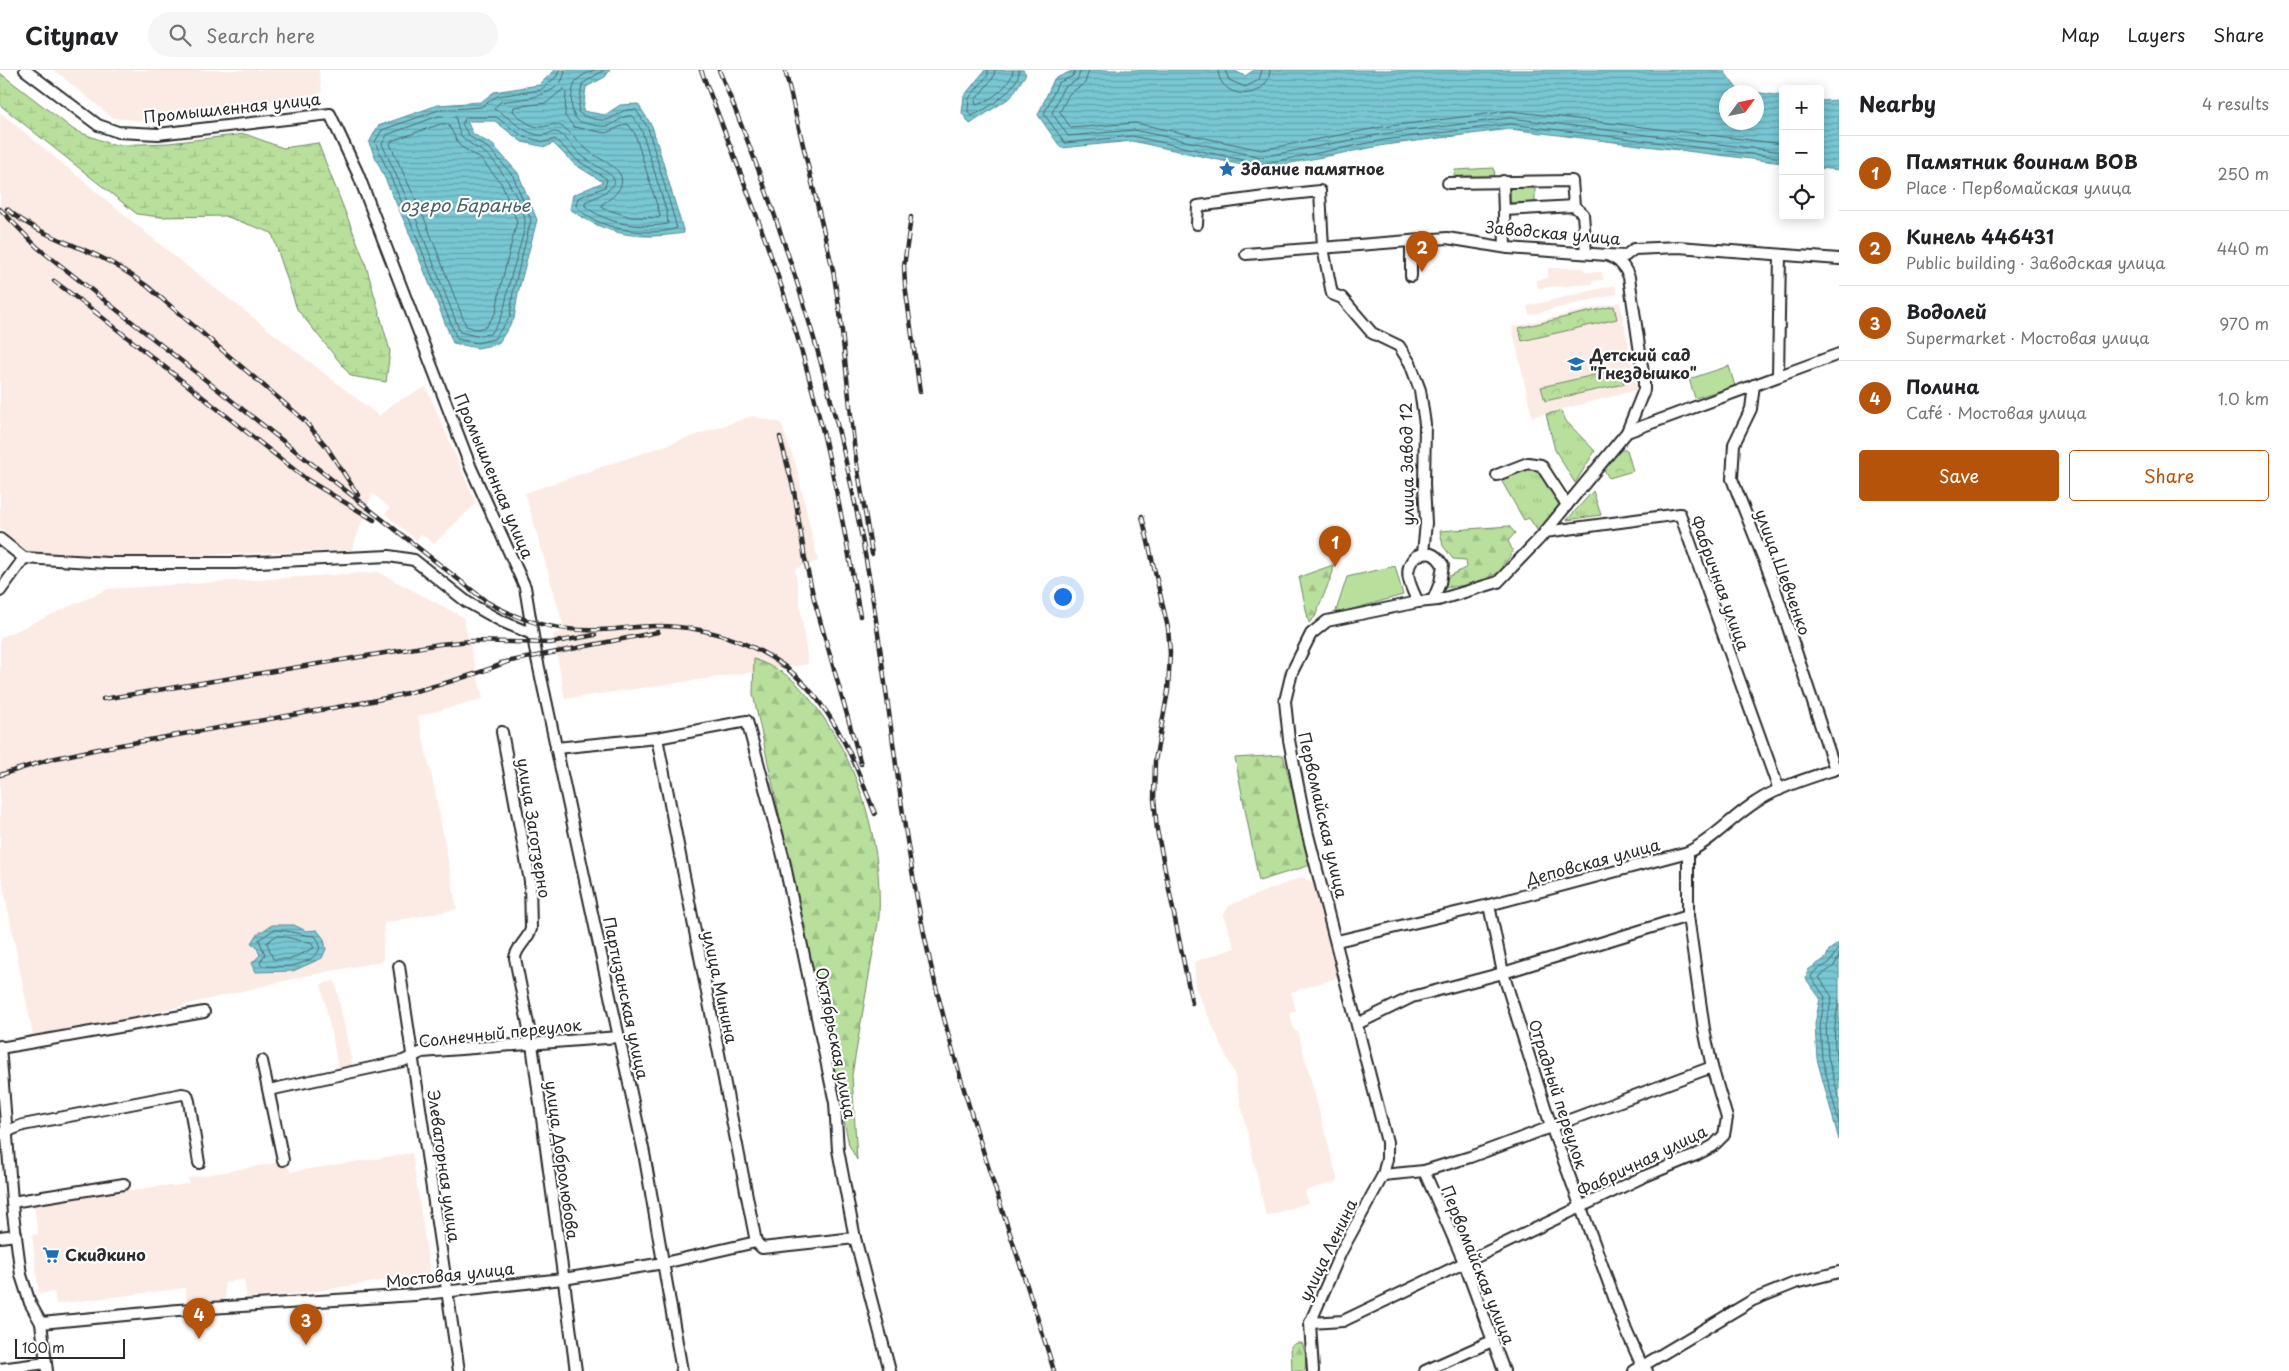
<!DOCTYPE html>
<html lang="en">
<head>
<meta charset="utf-8">
<style>
	:root { --surface:#fff; --page:#f6f6f6; --text:#202124; --muted:#757577; --line:#e0e0e0; --accent:#b45309 }
	body { margin:0; font-family:"Playpen Sans",sans-serif; background:var(--page); color:var(--text) }
	.controls { position:absolute; right:15px; top:15px; display:grid; overflow:hidden; border-radius:5px; box-shadow:0 2px 12px #0003 }
	.controls button { width:45px; height:45px; display:grid; place-items:center; padding:0; border:0; border-bottom:1px solid var(--line); background:var(--surface); color:var(--text); font:25px sans-serif }
	.compass { position:absolute; left:1719px; top:15px; width:45px; height:45px; border-radius:50%; background:var(--surface); box-shadow:0 2px 12px #0003; rotate:57deg }
	.scale { position:absolute; left:15px; bottom:12px; width:110px; box-sizing:border-box; padding-left:5px; border:2px solid #2b2b2b; border-top:0; font-size:14px; line-height:18px; white-space:nowrap; color:#2b2b2b; -webkit-text-stroke:4px #fff; paint-order:stroke }
	.you { position:absolute; left:1062px; top:526px; width:18px; height:18px; margin:-12px; border:4px solid #fff; border-radius:50%; background:#1a73e8; box-shadow:0 0 0 8px #1a73e833 }
	.badge { display:grid; place-items:center; width:32px; height:32px; border-radius:50%; background:var(--accent); color:#fff; font-size:16px; font-weight:700 }
	.pin { position:absolute; translate:-50% -41px; filter:drop-shadow(0 1px 2px #0008) }
	.pin::after { content:''; position:absolute; top:26px; width:18px; height:15px; background:inherit; clip-path:polygon(0 0,100% 0,50% 100%) }
	.list { margin:0; padding:0; list-style:none }
	h2 { display:flex; justify-content:space-between; align-items:center; height:65px; margin:0; padding:0 20px; font-size:21px }
	h2 small { font-size:16px; font-weight:400; color:var(--muted) }
	.list li { display:grid; grid-template-columns:32px 1fr auto; gap:15px; align-items:center; box-sizing:border-box; height:75px; padding:0 20px; border-top:1px solid var(--line) }
	.list b { display:block; font-size:19px; white-space:nowrap }
	.list p { margin:0; font-size:16px; white-space:nowrap; color:var(--muted) }
	.list em { font-size:16px; font-style:normal; color:var(--muted) }
	.actions { display:flex; gap:10px; padding:15px 20px }
	.actions a { flex:1; padding:11px 0; border:1px solid var(--accent); border-radius:5px; text-align:center; font-size:18px; color:var(--accent) }
	.actions .main { background:var(--accent); color:#fff }
	.icon { flex:none; width:28px; height:28px; fill:none; stroke:currentColor; stroke-width:2; stroke-linecap:round; stroke-linejoin:round }
	.map { position:relative; flex:none; width:1839px; height:1301px; overflow:hidden }
	header { display:flex; align-items:center; gap:30px; box-sizing:border-box; height:70px; padding:0 25px; background:var(--surface); border-bottom:1px solid var(--line) }
	header strong { font-size:24px }
	nav { display:flex; gap:28px; margin-inline-start:auto; font-size:18px }
	.search { width:350px; height:45px; background:var(--page); display:flex; align-items:center; gap:12px; box-sizing:border-box; padding:0 18px; border-radius:28px; color:var(--muted); font-size:19px }
	main { display:flex }
	aside { flex:1; background:var(--surface) }
	.map>svg:first-child { display:block }
	.built { fill:#fbebe4 }
	.grass { fill:url(#grass-tufts); stroke:#728664 }
	.forest { fill:url(#forest-firs); stroke:#728664 }
	.wetland { fill:url(#wetland-marsh); stroke:#728664 }
	.park { fill:url(#park-crowns); stroke:#728664 }
	.garden { fill:#b8e09c; stroke:#728664 }
	.water { fill:url(#water-rules); stroke:#598990; fill-rule:evenodd }
	.lines { fill:none; stroke-linecap:round; stroke-linejoin:round }
	.shore { stroke:#4a6a6f; stroke-width:1 }
	.minor-casing { stroke:#2b2b2b; stroke-width:14 }
	.minor { stroke:#fff; stroke-width:10 }
	.rail-casing { stroke:#2b2b2b; stroke-width:4.5 }
	.rail { stroke:#fff; stroke-width:2.5; stroke-dasharray:8; stroke-linecap:butt }
	.labels { text-anchor:middle; stroke-width:4.5; stroke-linejoin:round; paint-order:stroke }
	.street-label { font-size:16px; fill:#2b2b2b; stroke:#fff }
	.poi-label { font-size:16px; font-weight:bold; fill:#2b2b2b; stroke:#fff; text-anchor:start }
	.water-label { font-size:18px; font-style:italic; fill:#466266; stroke:#fff }
</style>
</head>
<body>
<header>
<strong>Citynav</strong>
<div class="search"><svg class="icon" aria-label="search" viewBox="0 0 24 24"><circle cx="10" cy="10" r="6"/><path d="M15 15l6 6"/></svg>Search here</div>
<nav><a>Map</a><a>Layers</a><a>Share</a></nav>
</header>
<main>
<div class="map">
<svg width="1839" height="1301" viewBox="0 0 1839 1301">
	<defs>
		<pattern id="grass-tufts" width="24" height="20" patternUnits="userSpaceOnUse" patternTransform="scale(1.25)"><rect width="24" height="20" fill="#b8e09c"/><path d="M3 7l-1-3M5 7V3M7 7l1-3M15 17l-1-3M17 17v-4M19 17l1-3" fill="none" stroke="#9ec087"/></pattern>
		<pattern id="forest-firs" width="22" height="20" patternUnits="userSpaceOnUse" patternTransform="scale(1.25)"><rect width="22" height="20" fill="#b8e09c"/><path d="M5 1l3.5 6h-7zM16 11l3.5 6h-7z" fill="#9ec087"/></pattern>
		<pattern id="wetland-marsh" width="20" height="14" patternUnits="userSpaceOnUse" patternTransform="scale(1.25)"><rect width="20" height="14" fill="#b8e09c"/><path d="M1 5h8M5 5V1M11 12h8M15 12V8" fill="none" stroke="#9ec087"/></pattern>
		<pattern id="park-crowns" width="20" height="18" patternUnits="userSpaceOnUse" patternTransform="scale(1.25)"><rect width="20" height="18" fill="#b8e09c"/><path d="M2 6a3 3 0 1 1 6 0M12 15a3 3 0 1 1 6 0" fill="none" stroke="#9ec087"/></pattern>
		<pattern id="water-rules" width="6" height="5" patternUnits="userSpaceOnUse" patternTransform="scale(1.25)"><rect width="6" height="5" fill="#78c8d4"/><path d="M0 2.5h6" fill="none" stroke="#63a3ac"/></pattern>
	</defs>
	<rect width="100%" height="100%" fill="#fff"/>
	<filter id="ink" filterUnits="userSpaceOnUse"><feTurbulence type="fractalNoise" baseFrequency=".02" numOctaves="2"/><feDisplacementMap in="SourceGraphic" scale="10" xChannelSelector="R" yChannelSelector="G"/><feConvolveMatrix kernelMatrix="1 2 1 2 8 2 1 2 1" color-interpolation-filters="sRGB"/></filter>
	<g filter="url(#ink)">
		<g class="built">
			<polygon points="54,0 319,0 322,23 149,52 113,48"/>
			<polygon points="0,42 173,185 379,346 394,333 426,317 476,433 434,474 421,464 416,470 385,444 390,438 372,423 352,480 135,487 28,483 0,458"/>
			<polygon points="1548,198 1582,198 1586,202 1602,202 1603,210 1592,211 1592,214 1538,218 1536,210 1548,208"/>
			<polygon points="1615,215 1617,224 1529,245 1527,236"/>
			<polygon points="1620,232 1637,320 1532,347 1512,257"/>
			<polygon points="752,346 781,353 796,395 818,491 795,499 808,594 565,629 553,564 565,561 525,423"/>
			<polygon points="378,502 463,547 483,629 418,646 436,726 457,839 384,853 383,891 301,907 34,971 0,800 0,568 108,519"/>
			<polygon points="1302,807 1316,814 1338,903 1334,909 1291,922 1296,941 1290,943 1294,960 1298,962 1338,1111 1305,1121 1308,1133 1266,1146 1234,1003 1196,919 1194,892 1235,878 1223,845 1230,835"/>
			<polygon points="335,911 353,998 339,1001 321,914"/>
			<polygon points="412,1083 430,1203 311,1222 247,1228 244,1209 224,1213 226,1230 187,1235 185,1218 56,1234 54,1222 39,1224 32,1165 38,1164 34,1135 160,1116 175,1116 189,1113 188,1108 287,1091 290,1102"/>
		</g>
		<g class="grass">
			<polygon points="1561,341 1566,351 1595,381 1575,413 1555,380 1546,344"/>
			<polygon points="1534,393 1566,431 1539,463 1529,448 1524,450 1501,410 1513,401"/>
			<polygon points="1593,421 1601,445 1567,450"/>
		</g>
		<g class="forest">
			<polygon points="1509,456 1515,463 1508,471 1513,481 1501,501 1479,513 1445,518 1446,508 1467,497 1466,490 1453,489 1443,476 1440,461"/>
			<polygon points="1333,495 1333,502 1315,547 1309,553 1299,507"/>
			<path d="M754 589C769 595 785 602 797 614 854 675 883 765 879 847L852 1005 857 1090 849 1075 798 830 753 624Z"/>
			<polygon points="1283,685 1311,795 1259,811 1235,688"/>
			<polygon points="1297,1273 1302,1273 1306,1285 1305,1301 1292,1301 1291,1276"/>
		</g>
		<polygon class="wetland" points="0,3 74,60 113,75 169,73 245,64 283,78 318,73 365,192 390,281 386,312 351,306 297,239 272,163 225,146 160,147 137,144 0,35"/>
		<g class="park">
			<polygon points="1494,98 1495,108 1453,109 1455,100"/>
			<polygon points="1614,236 1617,249 1522,271 1519,258"/>
			<polygon points="1621,299 1624,314 1545,331 1541,317"/>
			<polygon points="1618,380 1627,380 1633,401 1609,408 1603,399"/>
		</g>
		<g class="garden">
			<polygon points="1535,115 1535,133 1510,133 1510,116"/>
			<polygon points="1729,296 1735,316 1695,328 1689,309"/>
			<polygon points="1395,496 1403,525 1335,544 1347,507"/>
		</g>
		<g class="water">
			<path d="M555 0H610L605 7 586 17 583 41 605 45 620 35 638 34 652 56 684 163C638 170 608 166 570 139L573 125 603 112 574 94 553 73 546 77 522 72 495 51H467L473 64 493 75 518 103 537 150 518 223 514 249 498 274 477 278 453 273 406 155 369 73 378 56 438 35 481 32 494 22 539 15Z"/>
			<polygon points="985,0 1023,0 1026,4 1011,27 970,54 962,43 964,26"/>
			<path d="M1074 0H1233L1245 6 1254 0H1723L1738 20 1783 26V93L1510 59 1385 75 1260 99 1132 71 1061 78 1038 45 1054 9ZM1726 22H1756V52H1726Z"/>
			<polygon points="1839,30 1839,100 1820,98 1820,31"/>
			<polygon points="272,855 294,855 306,861 317,860 324,869 326,879 322,888 293,901 256,902 252,893 260,885 256,876 251,873 256,865"/>
			<polygon points="1839,873 1839,1070 1817,989 1815,954 1820,928 1806,909 1808,900 1826,888 1829,880"/>
		</g>
		<g class="lines">
			<g class="shore">
				<path d="M559 0 557 6 541 20 497 26 481 37 439 40 382 60 375 72 411 153 457 269 477 273 494 269 510 247 513 222 531 150 513 106 490 79 470 67 462 54 466 47H496L524 67 545 72 555 69 577 90 607 109 605 117 578 128 576 135C591 159 652 168 677 158L648 58 636 40C620 37 618 48 606 50 599 51 583 47 578 42L582 14 604 0"/>
				<path d="M565 0C563 28 520 29 500 32L494 39C505 44 514 54 525 60 529 63 540 66 544 65 550 64 552 60 559 63 567 68 573 78 581 85 607 106 639 109 585 132V136C607 154 640 159 668 154L667 143 642 61 633 46C622 44 618 53 608 56 601 57 588 54 581 52 568 48 570 18 577 10 581 5 589 3 594 0"/>
				<path d="M988 0V5L969 28 968 41 971 46C985 41 1021 17 1019 0"/>
				<path d="M995 0 993 8 975 30 976 35C989 32 1012 15 1013 0"/>
				<polyline points="1075,0 1073,6 1058,13 1044,44 1065,73 1132,66 1261,94 1384,70 1510,54 1783,88"/>
				<polyline points="1081,0 1077,10 1063,18 1052,43 1068,66 1134,60 1261,87 1383,64 1510,48 1783,82"/>
				<polyline points="1089,0 1085,13 1069,24 1060,42 1071,58 1135,53 1261,80 1382,57 1510,41 1783,74"/>
				<path d="M1218 0C1219 31 1269 32 1270 0"/>
				<polyline points="1225,0 1229,10 1245,17 1259,10 1262,0"/>
				<path d="M564 19 566 21 565 46 574 57 606 63 626 54 629 55 635 64 660 145 659 148 631 147 602 138V134C617 126 632 110 612 96 604 90 594 86 586 79 578 73 571 61 561 56 554 53 549 56 542 57 531 58 520 48 513 41L514 37 546 33Z"/>
				<path d="M439 46 456 47C458 70 467 71 485 83 498 91 524 136 525 151 525 164 514 194 511 207 505 228 506 248 490 264L476 266 460 262 417 151 382 74 387 65Z"/>
				<polygon points="441,54 448,54 460,76 481,89 501,113 517,151 500,219 496,242 486,257 476,259 466,256 424,148 390,74 392,71"/>
				<path d="M274 860C288 860 301 865 315 866 330 883 305 894 290 896 280 897 271 896 262 896L260 893 265 884 259 870Z"/>
				<path d="M276 866C289 866 299 872 311 872L314 878 291 889H273L267 873Z"/>
				<path d="M1839 878C1834 883 1834 887 1830 892 1824 898 1814 898 1811 907L1825 927 1820 955 1822 988 1839 1053"/>
				<polyline points="1839,886 1834,896 1819,907 1832,927 1826,955 1828,987 1839,1028"/>
				<path d="M1839 930C1834 956 1832 973 1839 999"/>
			</g>
			<g class="minor-casing">
				<g id="minor">
					<polyline points="25,0 98,55 118,62 158,64 330,44 358,104 471,398 525,517 536,584 644,1083 682,1301"/>
					<polyline points="1503,111 1505,177"/>
					<polyline points="1448,113 1572,111 1574,136 1583,144 1586,183"/>
					<polyline points="1504,140 1574,136"/>
					<polyline points="1197,154 1198,136 1272,126 1320,121 1323,178 1332,224 1342,228 1372,263 1399,276 1410,293 1420,320 1425,354 1424,414 1426,453 1423,483"/>
					<polyline points="1411,172 1411,206"/>
					<polyline points="1246,184 1447,168 1508,178 1607,185 1625,186 1634,179 1678,177 1839,189"/>
					<polyline points="1778,306 1780,185"/>
					<polyline points="1754,315 1751,339 1734,374 1732,409 1774,515 1835,699"/>
					<polyline points="1627,362 1839,284"/>
					<polyline points="1497,405 1528,393 1541,395 1567,435"/>
					<polyline points="1545,462 1680,444 1779,720"/>
					<polyline points="0,469 24,488 108,493 236,493 389,486 414,490 467,532 501,551 532,564"/>
					<polyline points="0,521 24,488"/>
					<path d="M1418 532C1411 517 1401 500 1416 486 1430 481 1435 483 1443 495L1440 513 1433 530"/>
					<path d="M502 662 530 811 531 859C528 870 516 877 515 888L532 974 576 1301"/>
					<polyline points="657,668 756,1172"/>
					<polyline points="556,678 657,668 747,651 783,786 835,1033 838,1080 846,1122 855,1168 890,1301"/>
					<polyline points="1489,835 1503,903 1551,1056 1626,1260 1642,1296 1647,1301"/>
					<path d="M1337 871 1489 835 1688 782C1713 770 1732 747 1756 732 1780 716 1812 707 1839 698"/>
					<polyline points="399,896 459,1301"/>
					<polyline points="1357,954 1412,927 1503,903 1688,846"/>
					<polyline points="0,976 13,1144 21,1205 30,1233 41,1253 47,1301"/>
					<polyline points="0,978 204,942"/>
					<polyline points="262,991 283,1090"/>
					<polyline points="269,1020 403,991 422,982 619,967"/>
					<polyline points="0,1064 23,1055 182,1024 187,1025 189,1031 199,1093"/>
					<polyline points="1424,1101 1464,1192 1504,1301"/>
					<polyline points="1383,1105 1424,1101 1470,1087 1712,997"/>
					<polyline points="12,1132 124,1114"/>
					<polyline points="0,1167 16,1165"/>
					<polyline points="756,1172 762,1178 855,1168"/>
					<polyline points="41,1253 178,1240 415,1225 563,1209 664,1193 756,1172"/>
					<polyline points="1310,1253 1343,1251 1643,1107 1696,1085 1713,1076 1724,1065 1727,1048 1712,997 1704,959 1688,846 1688,782"/>
					<polyline points="0,1299 46,1293"/>
					<path d="M1313 1301 1310 1253 1341 1182 1383 1105 1387 1089V1072L1307 761 1289 670 1285 631 1292 602 1311 564 1327 551 1418 532 1438 530 1498 512 1540 468 1627 362 1644 320V310L1629 207C1624 195 1619 190 1607 185"/>
					<polyline points="1425,1301 1492,1271"/>
					<polyline points="1634,1301 1753,1230 1795,1213 1839,1202"/>
				</g>
			</g>
			<use href="#minor" class="minor"/>
			<g class="rail-casing">
				<g id="rail">
					<path d="M701 0C734 86 768 171 795 259 824 353 843 449 860 546"/>
					<path d="M719 0C788 165 840 336 870 512 890 632 900 754 926 873 957 1019 1011 1159 1054 1301"/>
					<polyline points="785,0 833,200 840,243 855,383 872,484"/>
					<path d="M0 139 37 177 487 532C522 552 559 562 600 560 619 559 638 556 657 556 711 556 770 576 807 617 840 653 858 700 875 744"/>
					<path d="M7 139C34 162 68 172 100 187 117 195 132 205 147 216L304 350 326 376 358 425"/>
					<polyline points="911,147 904,196 905,215 920,322"/>
					<polyline points="54,211 98,244"/>
					<polyline points="94,241 306,409 374,450"/>
					<polyline points="780,367 794,421 805,489 814,529 861,694"/>
					<polyline points="1142,446 1168,558 1170,583 1168,621 1155,691 1154,728 1157,760 1192,933"/>
					<polyline points="501,593 658,562"/>
					<polyline points="103,629 440,574 471,571 550,573 595,565"/>
					<path d="M0 705 51 689 103 678 372 631C418 621 463 610 507 592"/>
				</g>
			</g>
			<use href="#rail" class="rail"/>
		</g>
	</g>
	<defs>
		<g id="sight-bare" transform="scale(1.35)"><path d="M0-6L1.8-2.2L6-1.7L2.9 1.2L3.7 5.4L0 3.3L-3.7 5.4L-2.9 1.2L-6-1.7L-1.8-2.2Z" fill="#1f6fb2" stroke="#fff" stroke-width="2.5" paint-order="stroke"/></g>
		<g id="school-bare" transform="scale(1.35)"><path d="M0-5L7-2L0 1L-7-2ZM-4 1L0 2.5L4 1V4Q0 6-4 4Z" fill="#1f6fb2" stroke="#fff" stroke-width="2.5" paint-order="stroke"/></g>
		<g id="supermarket-bare" transform="scale(1.35)"><path d="M-6-5.5h2.5l.6 2H6L4.5 2H-2.5L-4.4-4H-6ZM-1.5 3.2a1.3 1.3 0 1 0 .1 0ZM3 3.2a1.3 1.3 0 1 0 .1 0Z" fill="#1f6fb2" stroke="#fff" stroke-width="2.5" paint-order="stroke"/></g>
	</defs>
	<g fill-rule="evenodd">
		<use href="#sight-bare" x="1227" y="99"/>
		<use href="#school-bare" x="1576" y="294"/>
		<use href="#supermarket-bare" x="51" y="1185"/>
	</g>
	<g class="labels">
		<g class="street-label">
			<text transform="translate(232 38) rotate(-6)" y="6">Промышленная улица</text>
			<text transform="translate(1553 163) rotate(5)" y="6">Заводская улица</text>
			<text transform="translate(1407 394) rotate(-91)" y="6">улица Завод 12</text>
			<text transform="translate(494 406) rotate(67)" y="6">Промышленная улица</text>
			<text transform="translate(1783 502) rotate(70)" y="6">улица Шевченко</text>
			<text transform="translate(1720 513) rotate(70)" y="6">Фабричная улица</text>
			<text transform="translate(1323 745) rotate(77)" y="6">Первомайская улица</text>
			<text transform="translate(534 758) rotate(81)" y="6">улица Заготзерно</text>
			<text transform="translate(1593 792) rotate(-15)" y="6">Деповская улица</text>
			<text transform="translate(720 917) rotate(78)" y="6">улица Минина</text>
			<text transform="translate(626 928) rotate(78)" y="6">Партизанская улица</text>
			<text transform="translate(500 963) rotate(-6)" y="6">Солнечный переулок</text>
			<text transform="translate(836 973) rotate(79)" y="6">Октябрьская улица</text>
			<text transform="translate(1558 1024) rotate(72)" y="6">Отрадный переулок</text>
			<text transform="translate(562 1090) rotate(82)" y="6">улица Добролюбова</text>
			<text transform="translate(1642 1091) rotate(-26)" y="6">Фабричная улица</text>
			<text transform="translate(444 1096) rotate(82)" y="6">Элеваторная улица</text>
			<text transform="translate(1328 1180) rotate(-64)" y="6">улица Ленина</text>
			<text transform="translate(1478 1195) rotate(68)" y="6">Первомайская улица</text>
			<text transform="translate(450 1205) rotate(-6)" y="6">Мостовая улица</text>
		</g>
		<g class="poi-label">
			<text x="1241" y="105">Здание памятное</text>
			<text x="1590" y="291">Детский сад<tspan x="1590" dy="18">"Гнездышко"</tspan></text>
			<text x="65" y="1191">Скидкино</text>
		</g>
		<g class="water-label">
			<text x="465" y="142">озеро Баранье</text>
		</g>
	</g>
</svg>
<div class="controls">
<button>+</button>
<button>−</button>
<button><svg class="icon" aria-label="locate" viewBox="0 0 24 24"><circle cx="12" cy="12" r="6"/><path d="M12 2v4M12 18v4M2 12h4M18 12h4"/></svg></button>
</div>
<svg class="compass" viewBox="-18 -18 36 36"><path d="M0-13l5 13h-10z" fill="#e53935"/><path d="M0 13l5-13h-10z" fill="#757577"/></svg>
<div class="scale">100 m</div>
<div class="you"></div>
<div class="pin badge" style="left:1335px;top:497px">1</div>
<div class="pin badge" style="left:1422px;top:202px">2</div>
<div class="pin badge" style="left:306px;top:1275px">3</div>
<div class="pin badge" style="left:199px;top:1269px">4</div>
</div>
<aside>
<h2>Nearby<small>4 results</small></h2>
<ul class="list">
<li><span class="badge">1</span><div><b>Памятник воинам ВОВ</b><p>Place · Первомайская улица</p></div><em>250 m</em></li>
<li><span class="badge">2</span><div><b>Кинель 446431</b><p>Public building · Заводская улица</p></div><em>440 m</em></li>
<li><span class="badge">3</span><div><b>Водолей</b><p>Supermarket · Мостовая улица</p></div><em>970 m</em></li>
<li><span class="badge">4</span><div><b>Полина</b><p>Café · Мостовая улица</p></div><em>1.0 km</em></li>
</ul>
<div class="actions"><a class="main">Save</a><a>Share</a></div>
</aside>
</main>
</body>
</html>
